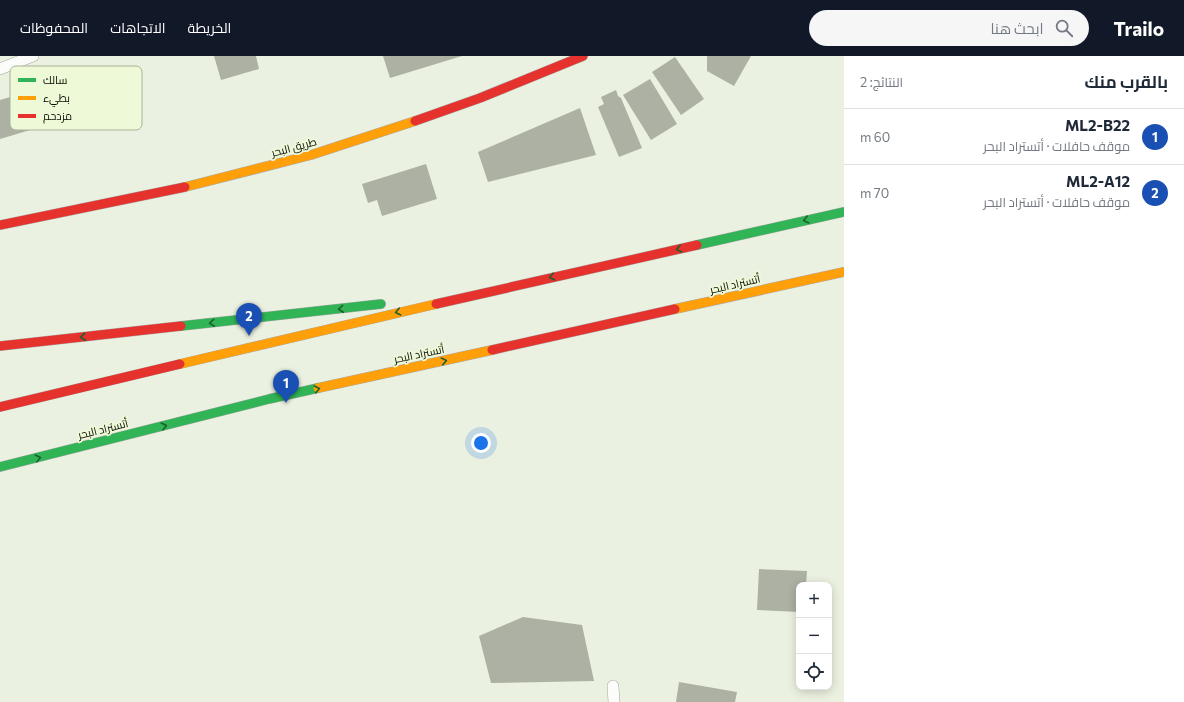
<!DOCTYPE html>
<html lang="ar">
<head>
<meta charset="utf-8">
<style>
	:root { --surface:#fff; --page:#f6f6f7; --text:#1f2937; --muted:#747a83; --line:#e0e1e3; --accent:#111827 }
	body { margin:0; font-family:Commissioner,Cairo,sans-serif; background:var(--page); color:var(--text); direction:rtl }
	.controls { position:absolute; right:12px; bottom:12px; display:grid; overflow:hidden; border-radius:8px; box-shadow:0 2px 10px #0003 }
	.controls button { width:36px; height:36px; display:grid; place-items:center; padding:0; border:0; border-bottom:1px solid var(--line); background:var(--surface); color:var(--text); font:20px sans-serif }
	.you { position:absolute; left:481px; top:387px; width:14px; height:14px; margin:-10px; border:3px solid #fff; border-radius:50%; background:#1a73e8; box-shadow:0 0 0 6px #1a73e833 }
	.badge { display:grid; place-items:center; width:26px; height:26px; border-radius:50%; background:var(--accent); color:#fff; font-size:13px; font-weight:700 }
	.pin { position:absolute; translate:-50% -33px; filter:drop-shadow(0 1px 2px #0008) }
	.pin::after { content:''; position:absolute; top:21px; width:14px; height:12px; background:inherit; clip-path:polygon(0 0,100% 0,50% 100%) }
	.list { margin:0; padding:0; list-style:none }
	h2 { display:flex; justify-content:space-between; align-items:center; height:52px; margin:0; padding:0 16px; font-size:17px }
	h2 small { font-size:13px; font-weight:400; color:var(--muted) }
	.list li { display:grid; grid-template-columns:26px 1fr auto; gap:12px; align-items:center; box-sizing:border-box; height:56px; padding:0 16px; border-top:1px solid var(--line) }
	.list b { display:block; font-size:15px; white-space:nowrap }
	.list p { margin:0; font-size:13px; white-space:nowrap; color:var(--muted) }
	.list em { font-size:13px; font-style:normal; color:var(--muted) }
	.icon { flex:none; width:22px; height:22px; fill:none; stroke:currentColor; stroke-width:2; stroke-linecap:round; stroke-linejoin:round }
	.map { position:relative; flex:none; width:844px; height:646px; overflow:hidden; direction:ltr }
	header { display:flex; align-items:center; gap:24px; box-sizing:border-box; height:56px; padding:0 20px; background:var(--accent); color:#fff }
	header strong { font-size:19px }
	nav { display:flex; gap:22px; margin-inline-start:auto; font-size:14px }
	.search { width:280px; height:36px; background:var(--page); display:flex; align-items:center; gap:10px; box-sizing:border-box; padding:0 14px; border-radius:22px; color:var(--muted); font-size:15px }
	main { display:flex }
	aside { flex:1; background:var(--surface) }
	.map>svg:first-child { display:block }
	.building { fill:#acb1a4 }
	.lines { fill:none; stroke-linecap:round; stroke-linejoin:round }
	.lane-casing { stroke:#a4a89b; stroke-width:12 }
	.fast-casing { stroke:#abaaac; stroke-width:10 }
	.slow-casing { stroke:#abaaac; stroke-width:10 }
	.jam-casing { stroke:#abaaac; stroke-width:10 }
	.lane { stroke:#fcfdfa; stroke-width:11 }
	.fast { stroke:#30b455; stroke-width:9 }
	.slow { stroke:#ff9f0a; stroke-width:9 }
	.jam { stroke:#e5322d; stroke-width:9 }
	.oneway { stroke:#1d602c }
	.labels { text-anchor:middle; stroke-width:3.5; stroke-linejoin:round; paint-order:stroke }
	.street-label { font-size:11px; fill:#0a0d04; stroke:#eef9d8 }
	.key { fill:#eef9d8; stroke:#aab298; stroke-width:1 }
	.key-label { font-size:11px; fill:#0a0d04 }
</style>
</head>
<body>
<header>
<strong>Trailo</strong>
<div class="search"><svg class="icon" aria-label="search" viewBox="0 0 24 24"><circle cx="10" cy="10" r="6"/><path d="M15 15l6 6"/></svg>ابحث هنا</div>
<nav><a>الخريطة</a><a>الاتجاهات</a><a>المحفوظات</a></nav>
</header>
<main>
<aside>
<h2>بالقرب منك<small>النتائج: 2</small></h2>
<ul class="list">
<li><span class="badge" style="background:#1a4fb4">1</span><div><b>ML2-B22</b><p>موقف حافلات · أتستراد البحر</p></div><em>60 m</em></li>
<li><span class="badge" style="background:#1a4fb4">2</span><div><b>ML2-A12</b><p>موقف حافلات · أتستراد البحر</p></div><em>70 m</em></li>
</ul>
</aside>
<div class="map">
<svg width="844" height="646" viewBox="0 0 844 646">
	<rect width="100%" height="100%" fill="#ebf1e0"/>
	<g class="building">
		<polygon points="214,0 256,0 259,13 221,24"/>
		<polygon points="383,0 462,0 390,22"/>
		<polygon points="707,0 751,0 734,30 707,15"/>
		<polygon points="675,1 704,43 681,59 652,16"/>
		<polygon points="77,21 87,57 0,83 0,44"/>
		<polygon points="650,23 677,68 651,84 623,39"/>
		<polygon points="616,34 618,40 621,42 642,92 619,101 598,51 604,48 601,41"/>
		<polygon points="580,52 596,99 488,126 478,96"/>
		<polygon points="426,108 437,143 382,160 377,144 368,147 362,128"/>
		<polygon points="759,513 807,515 806,529 799,529 799,556 757,554"/>
		<polygon points="523,561 582,569 594,625 491,627 479,580"/>
		<polygon points="679,626 737,636 735,646 676,646"/>
	</g>
	<g class="lines">
		<g class="lane-casing">
			<g id="lane">
				<polyline points="0,13 33,0"/>
				<polyline points="613,630 614,646"/>
			</g>
		</g>
		<g class="fast-casing">
			<g id="fast">
				<polyline points="697,189 844,156"/>
				<polyline points="181,270 381,248"/>
				<polyline points="0,411 269,343 318,332"/>
			</g>
		</g>
		<g class="slow-casing">
			<g id="slow">
				<polyline points="185,131 311,99 415,65"/>
				<polyline points="675,253 844,216"/>
				<polyline points="180,308 436,248"/>
				<polyline points="318,332 492,294"/>
			</g>
		</g>
		<g class="jam-casing">
			<g id="jam">
				<polyline points="415,65 480,42 583,0"/>
				<polyline points="0,169 185,131"/>
				<polyline points="436,248 697,189"/>
				<polyline points="0,290 181,270"/>
				<polyline points="492,294 675,253"/>
				<polyline points="0,351 180,308"/>
			</g>
		</g>
		<use href="#lane" class="lane"/>
		<use href="#fast" class="fast"/>
		<use href="#slow" class="slow"/>
		<use href="#jam" class="jam"/>
	</g>
	<defs><path id="oneway-chevron" d="M-2-3.5L2.5 0L-2 3.5" fill="none" stroke-width="1.6" stroke-linecap="round" stroke-linejoin="round"/></defs>
	<g class="oneway">
		<use href="#oneway-chevron" transform="translate(806 164) rotate(167)"/>
		<use href="#oneway-chevron" transform="translate(679 193) rotate(167)"/>
		<use href="#oneway-chevron" transform="translate(552 221) rotate(167)"/>
		<use href="#oneway-chevron" transform="translate(341 253) rotate(174)"/>
		<use href="#oneway-chevron" transform="translate(398 256) rotate(167)"/>
		<use href="#oneway-chevron" transform="translate(212 267) rotate(174)"/>
		<use href="#oneway-chevron" transform="translate(83 281) rotate(174)"/>
		<use href="#oneway-chevron" transform="translate(444 305) rotate(-12)"/>
		<use href="#oneway-chevron" transform="translate(317 333) rotate(-12)"/>
		<use href="#oneway-chevron" transform="translate(164 370) rotate(-14)"/>
		<use href="#oneway-chevron" transform="translate(38 402) rotate(-14)"/>
	</g>
	<g class="labels">
		<g class="street-label">
			<text transform="translate(294 91) rotate(-15)" y="4">طريق البحر</text>
			<text transform="translate(735 228) rotate(-13)" y="4">أتستراد البحر</text>
			<text transform="translate(419 298) rotate(-12)" y="4">أتستراد البحر</text>
			<text transform="translate(103 373) rotate(-14)" y="4">أتستراد البحر</text>
		</g>
	</g>
	<rect x="10" y="10" width="132" height="64" rx="6" class="key"/>
	<rect x="18" y="22" width="18" height="4" fill="#30b455"/>
	<rect x="18" y="40" width="18" height="4" fill="#ff9f0a"/>
	<rect x="18" y="58" width="18" height="4" fill="#e5322d"/>
	<g class="key-label">
		<text x="43" y="28">سالك</text>
		<text x="43" y="46">بطيء</text>
		<text x="43" y="64">مزدحم</text>
	</g>
</svg>
<div class="controls">
<button>+</button>
<button>−</button>
<button><svg class="icon" aria-label="locate" viewBox="0 0 24 24"><circle cx="12" cy="12" r="6"/><path d="M12 2v4M12 18v4M2 12h4M18 12h4"/></svg></button>
</div>
<div class="you"></div>
<div class="pin badge" style="left:286px;top:347px;background:#1a4fb4">1</div>
<div class="pin badge" style="left:249px;top:280px;background:#1a4fb4">2</div>
</div>
</main>
</body>
</html>
